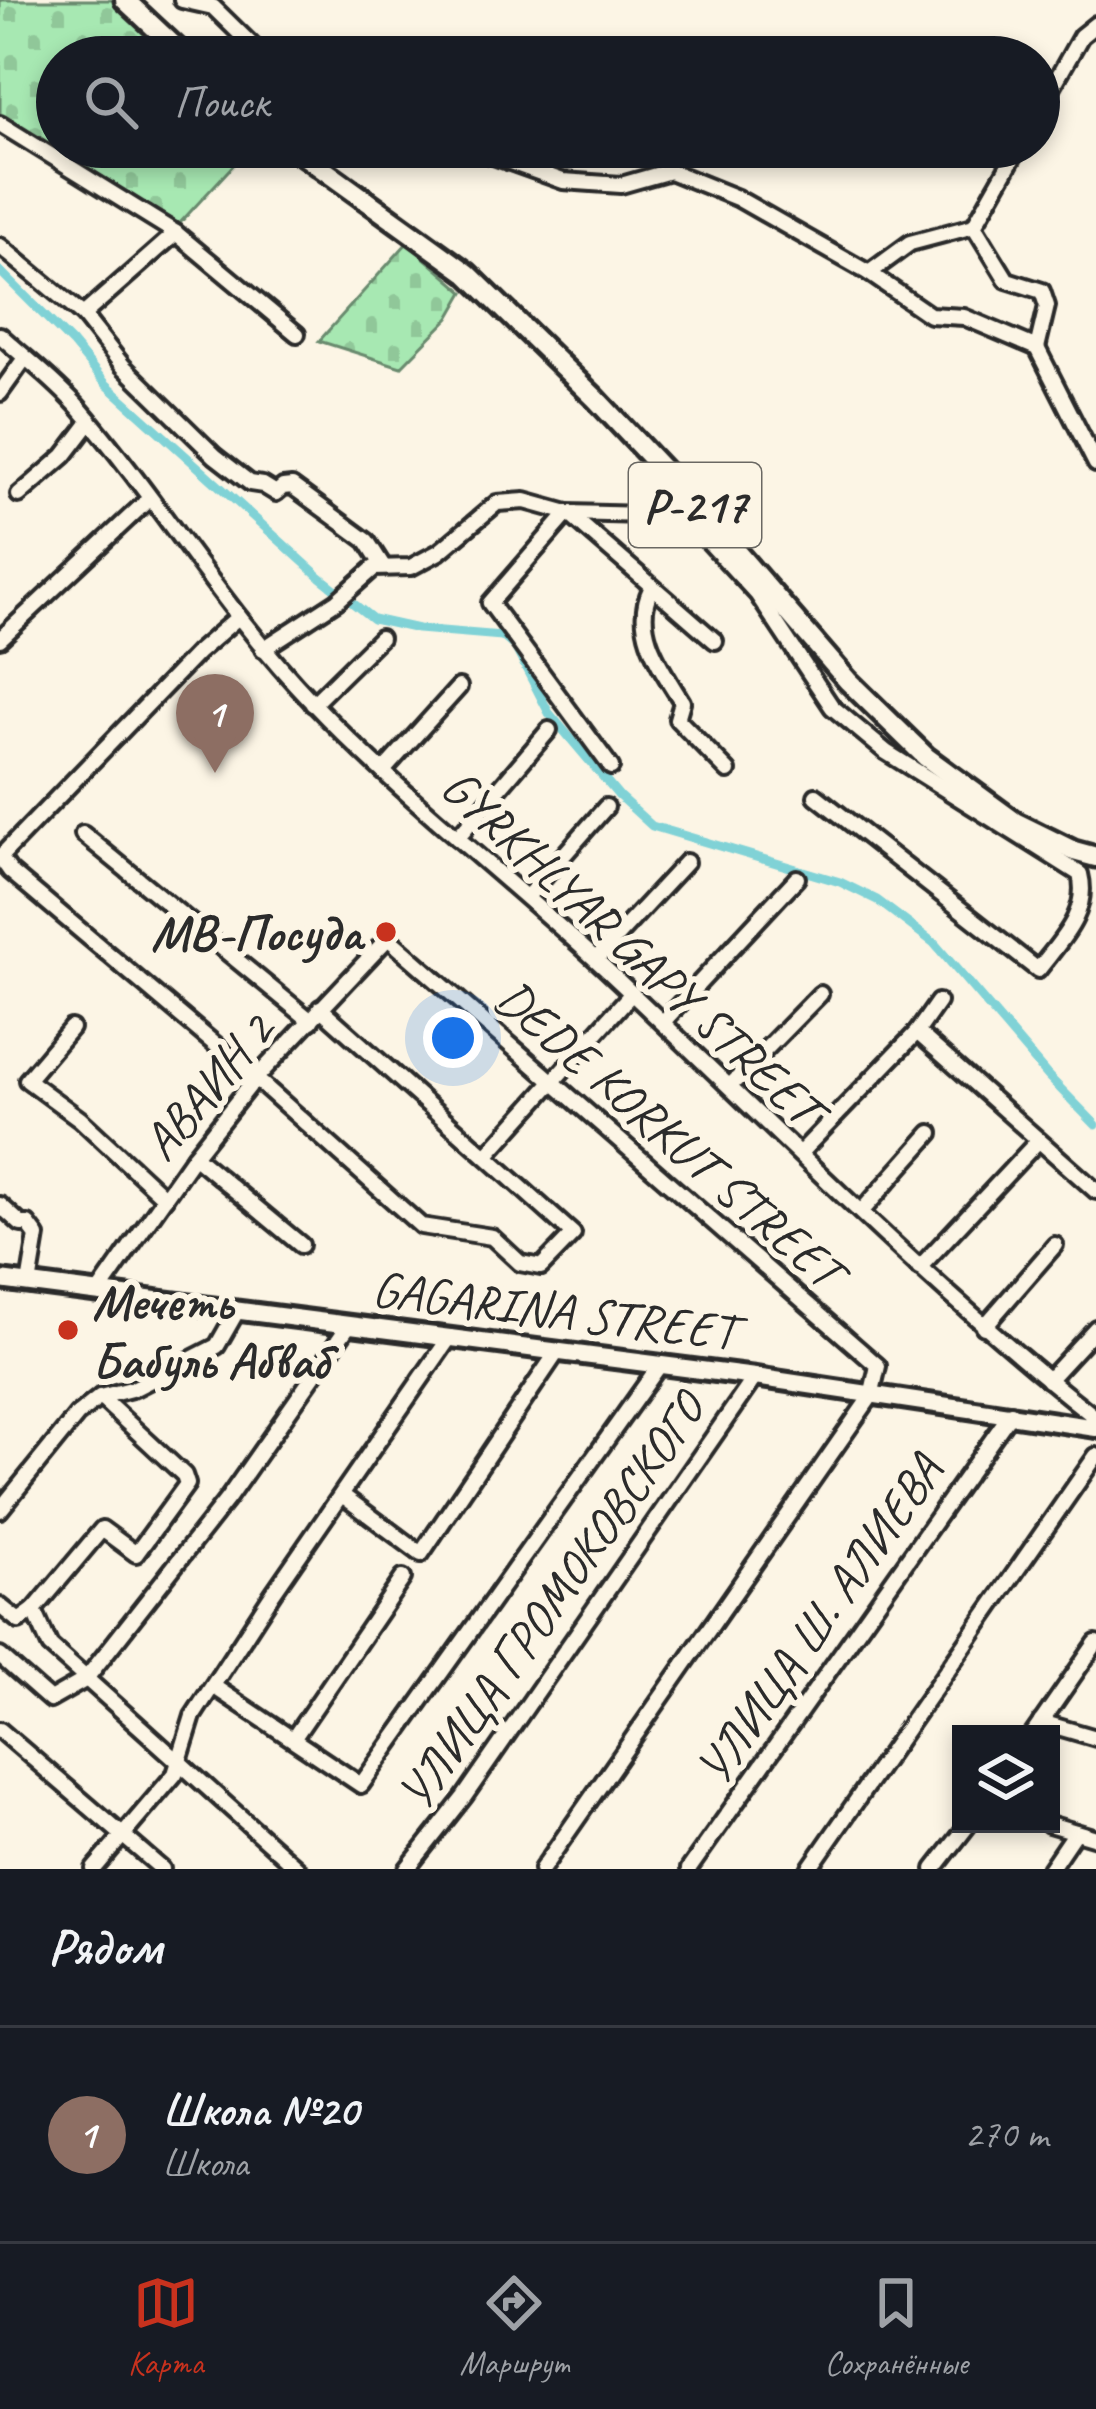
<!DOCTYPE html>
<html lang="ru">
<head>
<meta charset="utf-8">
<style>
	:root { --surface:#171b24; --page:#242831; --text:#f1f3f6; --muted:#9ea1a6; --line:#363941; --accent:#c8321e }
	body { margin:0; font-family:Caveat,sans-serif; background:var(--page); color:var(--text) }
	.controls { position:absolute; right:36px; bottom:36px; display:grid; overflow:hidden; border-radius:0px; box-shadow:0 6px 18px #0003 }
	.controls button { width:108px; height:108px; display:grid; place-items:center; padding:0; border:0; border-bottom:3px solid var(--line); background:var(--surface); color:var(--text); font:60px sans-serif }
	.you { position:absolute; left:453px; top:1038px; width:42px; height:42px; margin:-30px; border:9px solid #fff; border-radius:50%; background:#1a73e8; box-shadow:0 0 0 18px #1a73e833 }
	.badge { display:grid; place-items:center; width:78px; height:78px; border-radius:50%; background:var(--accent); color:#fff; font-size:39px; font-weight:700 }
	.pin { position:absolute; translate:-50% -99px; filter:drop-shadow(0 3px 6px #0008) }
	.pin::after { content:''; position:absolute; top:63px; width:42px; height:36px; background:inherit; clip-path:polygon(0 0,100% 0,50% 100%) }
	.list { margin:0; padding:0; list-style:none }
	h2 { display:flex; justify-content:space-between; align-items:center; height:156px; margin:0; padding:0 48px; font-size:51px }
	h2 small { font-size:39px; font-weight:400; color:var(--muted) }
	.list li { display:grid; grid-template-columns:78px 1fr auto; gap:36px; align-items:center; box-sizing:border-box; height:216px; padding:0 48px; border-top:3px solid var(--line) }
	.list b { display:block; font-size:45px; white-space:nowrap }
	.list p { margin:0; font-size:39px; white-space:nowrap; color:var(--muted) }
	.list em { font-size:39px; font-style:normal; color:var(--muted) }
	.icon { flex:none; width:66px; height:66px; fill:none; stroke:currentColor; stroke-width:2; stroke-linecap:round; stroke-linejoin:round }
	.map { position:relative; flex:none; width:1096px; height:1869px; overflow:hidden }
	.search { position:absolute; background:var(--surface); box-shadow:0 6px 18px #0003; left:36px; right:36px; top:36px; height:132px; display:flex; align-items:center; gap:30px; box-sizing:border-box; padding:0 42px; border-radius:66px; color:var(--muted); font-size:45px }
	.sheet { height:372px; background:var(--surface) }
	nav { display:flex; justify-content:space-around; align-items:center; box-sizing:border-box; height:168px; border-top:3px solid var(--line); background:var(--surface); font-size:33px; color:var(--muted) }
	nav a { display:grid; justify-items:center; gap:6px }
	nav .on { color:var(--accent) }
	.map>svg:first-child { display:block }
	.cemetery { fill:url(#cemetery-stones); stroke:#698a6e; stroke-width:3 }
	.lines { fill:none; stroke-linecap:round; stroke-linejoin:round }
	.canal { stroke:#80d2d6; stroke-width:9 }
	.minor-casing { stroke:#2b2b2b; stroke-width:22 }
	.major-casing { stroke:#2b2b2b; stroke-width:26 }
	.highway-casing { stroke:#2b2b2b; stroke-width:27 }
	.minor { stroke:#fcf5e5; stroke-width:14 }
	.major { stroke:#fcf5e5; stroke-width:16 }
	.highway { stroke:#fcf5e5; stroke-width:18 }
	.poi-dot { fill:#c8321e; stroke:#fcf5e5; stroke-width:4.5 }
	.labels { text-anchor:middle; stroke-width:12; stroke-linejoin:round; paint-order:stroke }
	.shield { fill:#fcf5e5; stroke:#6a6863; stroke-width:3 }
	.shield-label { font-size:48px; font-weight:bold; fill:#2b2b2b }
	.poi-label { font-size:51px; font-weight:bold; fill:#2b2b2b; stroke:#fcf5e5; text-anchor:end }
	.street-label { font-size:51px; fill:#2b2b2b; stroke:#fcf5e5 }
</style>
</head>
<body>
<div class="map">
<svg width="1096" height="1869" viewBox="0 0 1096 1869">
	<defs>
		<pattern id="cemetery-stones" width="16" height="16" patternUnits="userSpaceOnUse" patternTransform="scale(3)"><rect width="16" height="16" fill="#a7e8b2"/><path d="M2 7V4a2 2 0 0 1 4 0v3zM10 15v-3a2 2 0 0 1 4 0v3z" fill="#90c799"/></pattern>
	</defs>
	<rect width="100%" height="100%" fill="#fcf5e5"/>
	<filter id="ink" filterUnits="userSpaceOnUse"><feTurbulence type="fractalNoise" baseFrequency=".00833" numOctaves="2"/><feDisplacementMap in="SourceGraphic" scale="24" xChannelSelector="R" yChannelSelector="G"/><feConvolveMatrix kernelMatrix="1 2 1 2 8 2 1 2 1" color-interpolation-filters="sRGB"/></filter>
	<g filter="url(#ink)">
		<g class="cemetery">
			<polygon points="0,0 112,0 176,57 57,57 57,147 250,147 179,224 0,118"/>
			<polygon points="407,243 464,292 449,318 401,367 319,341"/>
		</g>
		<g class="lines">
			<polyline class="canal" points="0,271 72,343 106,384 320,577 373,619 418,629 502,636 515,647 549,713 619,796 652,826 840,882 877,900 934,943 1048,1076 1096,1125"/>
			<g class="minor-casing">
				<g id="minor">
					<polyline points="182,0 213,7 264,57"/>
					<polyline points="1039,111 1081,36 1096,24"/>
					<polyline points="0,124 176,233 297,334"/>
					<polyline points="468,147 563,181 621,185 670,171 737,198 869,273 930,315 964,317 1037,348 1096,464"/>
					<polyline points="974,226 1007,280 1042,291 1047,306 1037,348"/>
					<polyline points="0,246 83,315 123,366 215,456 250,483 263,485 276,493 283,487 292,486 367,541 383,566"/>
					<polyline points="869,273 910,243 974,226 1019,147"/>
					<polyline points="83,315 176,233"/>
					<path d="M0 335C26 359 57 382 80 409 161 503 225 611 311 701 403 798 510 879 607 970 768 1121 922 1281 1096 1418"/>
					<polyline points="0,393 25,358"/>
					<polyline points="19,495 64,456 90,422"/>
					<path d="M651 589C631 629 662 669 682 702L677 719 728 771"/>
					<polyline points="0,639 149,499"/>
					<polyline points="263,649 337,601 374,568 411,567 439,552 497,503 525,501 568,513 715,641"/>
					<polyline points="313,704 380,638"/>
					<path d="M611 767 490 603 568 513 685 516 757 594 832 707 886 752 1080 874C1090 913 1060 941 1038 970L816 796"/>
					<polyline points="383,771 459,687"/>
					<polyline points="83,834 311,1021"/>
					<polyline points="457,838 549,730"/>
					<polyline points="0,857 10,871 262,1084 421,1226 492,1237 520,1263 541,1267 573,1234 320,1008"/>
					<polyline points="0,857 198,652 237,618"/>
					<polyline points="527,897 606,807"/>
					<polyline points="596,959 686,862"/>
					<polyline points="663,1022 797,878"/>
					<polyline points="71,1028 27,1080 80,1119 165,1198"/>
					<polyline points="917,1032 1096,1191"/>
					<polyline points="730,1086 820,994"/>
					<polyline points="800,1153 917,1032 938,1002"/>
					<polyline points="194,1156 301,1245"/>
					<polyline points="486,1156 632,993"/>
					<polyline points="0,1205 21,1224 28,1224 37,1236 29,1284"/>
					<polyline points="861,1212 931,1133"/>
					<polyline points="919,1268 1038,1141"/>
					<polyline points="98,1293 194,1156 254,1080 388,938 878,1366 871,1396 542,1869"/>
					<polyline points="984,1327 1055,1245"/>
					<polyline points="1048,1380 1096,1328"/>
					<polyline points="342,1495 421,1554 557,1352"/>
					<polyline points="0,1510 77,1415 100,1397 135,1388 217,1346 237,1311"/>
					<polyline points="0,1606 19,1621 34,1610 50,1646 298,1869"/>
					<polyline points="34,1610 102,1529 136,1554 187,1484 184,1475 100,1397"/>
					<polyline points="0,1656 50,1700 85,1680 228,1498 349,1325"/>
					<polyline points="213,1686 361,1785 659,1366"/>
					<polyline points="1041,1722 1096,1738"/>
					<polyline points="0,1730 162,1869"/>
					<polyline points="1033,1734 1096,1643"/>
					<polyline points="293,1739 403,1578"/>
					<polyline points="1049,1824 1096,1838"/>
					<polyline points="94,1869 175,1774 193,1716 273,1593 450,1337"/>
					<polyline points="407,1869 464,1797 755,1377"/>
					<polyline points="689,1869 1011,1413"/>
					<polyline points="809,1869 1096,1456"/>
					<polyline points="934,1869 969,1824"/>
					<polyline points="1050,1869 1075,1832"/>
				</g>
			</g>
			<g class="major-casing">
				<polyline id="major" points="0,1280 755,1377 1096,1428"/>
			</g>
			<g class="highway-casing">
				<g id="highway">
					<polyline points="125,0 186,57"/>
					<polyline points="292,147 467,273 596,399 694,503 848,681 926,757 1015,822 1074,851 1096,857"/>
				</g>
			</g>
			<use href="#minor" class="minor"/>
			<use href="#major" class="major"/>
			<use href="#highway" class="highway"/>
		</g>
	</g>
	<g class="poi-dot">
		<circle cx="386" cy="932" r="12"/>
		<circle cx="68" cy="1330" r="12"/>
	</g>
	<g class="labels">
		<rect class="shield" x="629" y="463" width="132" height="84" rx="9"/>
		<g class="shield-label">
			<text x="695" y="522">Р-217</text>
		</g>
		<g class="poi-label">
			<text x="362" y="950">МВ-Посуда</text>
			<text x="92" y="1319" text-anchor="start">Мечеть<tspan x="92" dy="59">Бабуль Абваб</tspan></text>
		</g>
		<g class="street-label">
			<text transform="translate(632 946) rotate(43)" y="18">GYRKHLYAR GAPY STREET</text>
			<text transform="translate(207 1086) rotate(-50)" y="18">АВАИН 2</text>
			<text transform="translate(670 1133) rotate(41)" y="18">DEDE KORKUT STREET</text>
			<text transform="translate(554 1309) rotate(7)" y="18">GAGARINA STREET</text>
			<text transform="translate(550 1601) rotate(-55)" y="18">УЛИЦА ГРОМОКОВСКОГО</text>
			<text transform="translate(818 1619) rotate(-55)" y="18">УЛИЦА Ш. АЛИЕВА</text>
		</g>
	</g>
</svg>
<div class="controls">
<button><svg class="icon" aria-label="layers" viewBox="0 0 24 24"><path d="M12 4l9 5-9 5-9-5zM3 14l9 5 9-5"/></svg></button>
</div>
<div class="you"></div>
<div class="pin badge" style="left:215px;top:773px;background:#8d6e63">1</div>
<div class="search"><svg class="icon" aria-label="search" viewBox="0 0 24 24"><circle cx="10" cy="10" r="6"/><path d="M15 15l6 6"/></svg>Поиск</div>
</div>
<section class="sheet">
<h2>Рядом<small></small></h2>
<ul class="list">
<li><span class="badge" style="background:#8d6e63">1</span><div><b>Школа №20</b><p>Школа</p></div><em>270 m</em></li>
</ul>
</section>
<nav>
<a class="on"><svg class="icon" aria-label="map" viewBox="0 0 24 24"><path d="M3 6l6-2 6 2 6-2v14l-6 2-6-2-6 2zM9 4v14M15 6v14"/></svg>Карта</a>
<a><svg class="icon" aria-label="directions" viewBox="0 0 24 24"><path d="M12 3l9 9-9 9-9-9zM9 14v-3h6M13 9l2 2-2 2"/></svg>Маршрут</a>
<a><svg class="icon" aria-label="saved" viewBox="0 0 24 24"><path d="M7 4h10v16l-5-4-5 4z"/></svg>Сохранённые</a>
</nav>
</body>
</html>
